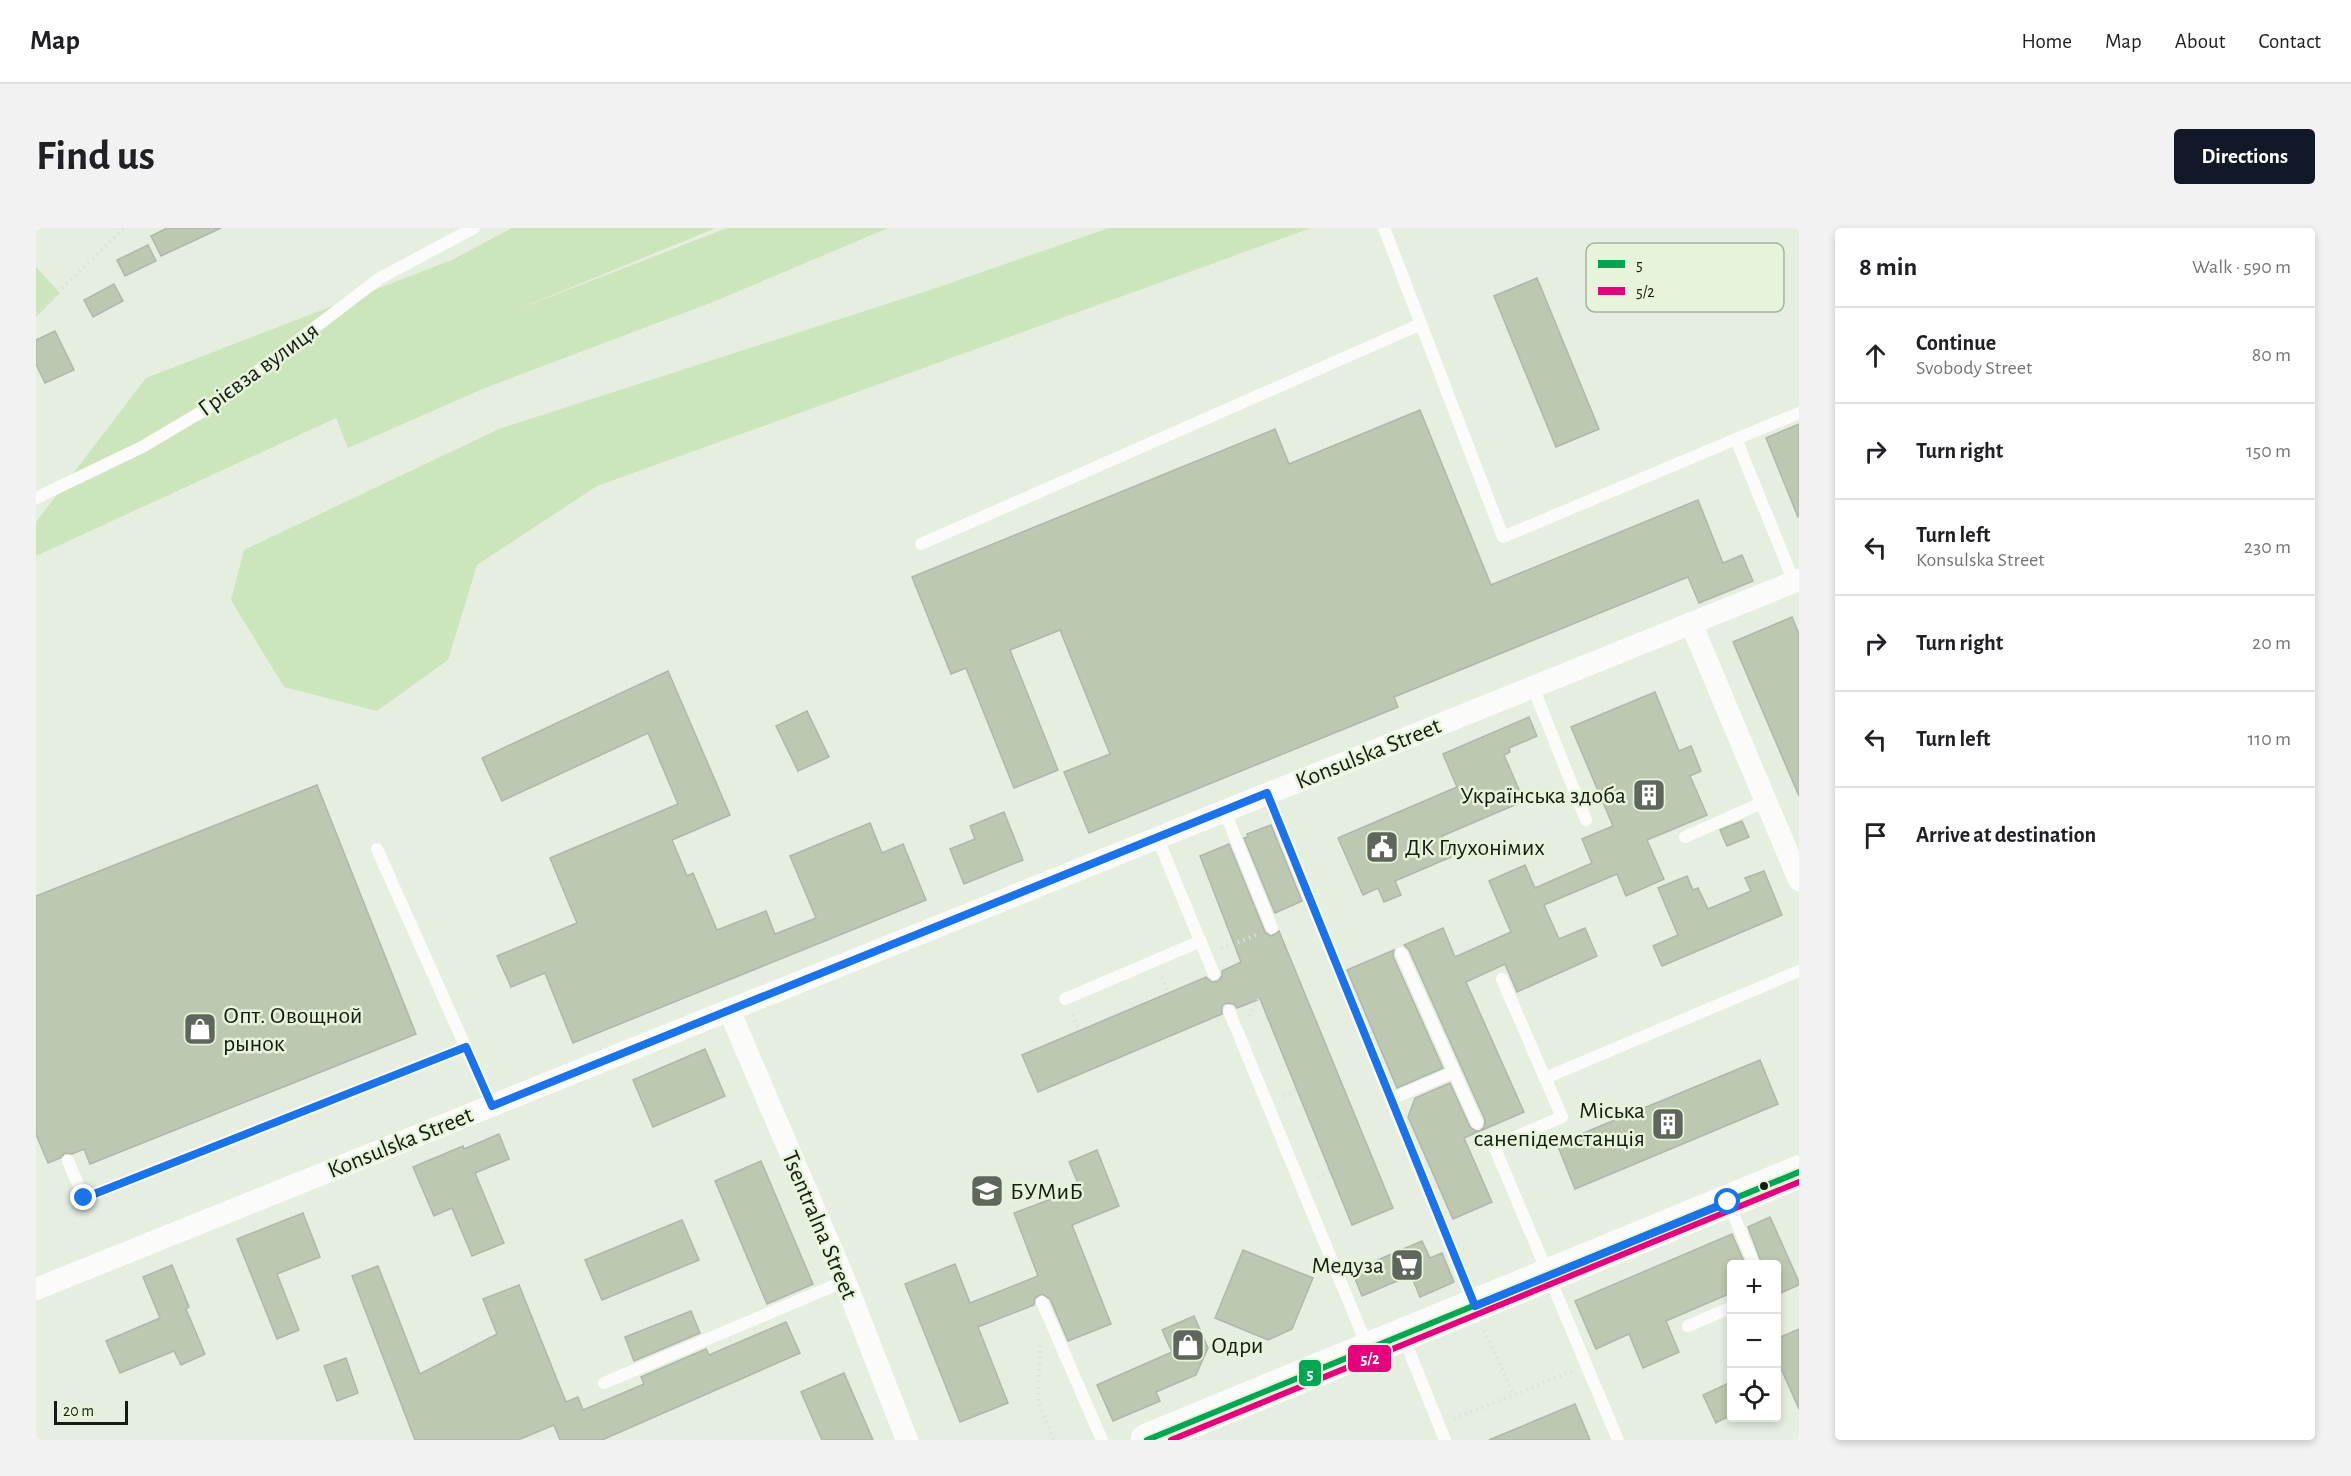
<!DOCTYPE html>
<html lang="en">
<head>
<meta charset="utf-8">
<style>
	:root { --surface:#fff; --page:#f2f2f2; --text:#202124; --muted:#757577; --line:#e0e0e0; --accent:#111827 }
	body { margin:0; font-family:"Alegreya Sans",sans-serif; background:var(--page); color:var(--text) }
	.controls { position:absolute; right:18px; bottom:18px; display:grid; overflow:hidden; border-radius:6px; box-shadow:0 3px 9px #0003 }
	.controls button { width:54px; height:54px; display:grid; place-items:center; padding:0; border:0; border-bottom:2px solid var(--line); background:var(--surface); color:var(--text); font:30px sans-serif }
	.scale { position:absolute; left:18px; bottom:15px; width:74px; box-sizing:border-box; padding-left:6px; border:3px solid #171c13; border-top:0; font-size:16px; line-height:21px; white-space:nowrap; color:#171c13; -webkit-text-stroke:4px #e5f4da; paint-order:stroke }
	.stop { position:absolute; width:18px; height:18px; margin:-14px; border:4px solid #1a73e8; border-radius:50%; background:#fff }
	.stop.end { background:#1a73e8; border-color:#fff; box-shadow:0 2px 6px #0008 }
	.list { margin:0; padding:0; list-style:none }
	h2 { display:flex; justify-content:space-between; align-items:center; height:78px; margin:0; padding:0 24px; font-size:26px }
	h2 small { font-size:20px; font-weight:400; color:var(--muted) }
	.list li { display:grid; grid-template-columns:39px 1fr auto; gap:18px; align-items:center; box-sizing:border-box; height:96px; padding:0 24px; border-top:2px solid var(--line) }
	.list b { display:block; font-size:22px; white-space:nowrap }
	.list p { margin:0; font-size:20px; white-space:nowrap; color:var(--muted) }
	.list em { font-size:20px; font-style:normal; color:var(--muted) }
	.icon { flex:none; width:33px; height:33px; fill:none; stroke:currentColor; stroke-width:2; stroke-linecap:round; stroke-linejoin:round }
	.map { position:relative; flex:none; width:1763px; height:1212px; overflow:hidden; border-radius:6px }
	header { display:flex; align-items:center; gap:36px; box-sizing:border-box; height:84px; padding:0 30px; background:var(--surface); border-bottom:2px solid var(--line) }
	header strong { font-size:28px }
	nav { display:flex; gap:33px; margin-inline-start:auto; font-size:21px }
	.intro { display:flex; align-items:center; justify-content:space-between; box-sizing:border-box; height:144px; padding:0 36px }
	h1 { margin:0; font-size:42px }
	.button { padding:15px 27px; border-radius:6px; background:var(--accent); color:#fff; font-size:21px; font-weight:700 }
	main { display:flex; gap:36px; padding:0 36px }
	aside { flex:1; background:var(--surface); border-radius:6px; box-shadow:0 3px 9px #0003 }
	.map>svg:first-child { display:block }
	.green { fill:#cde5ba }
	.building { fill:#bcc8b1; stroke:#b0b6ab; stroke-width:1.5 }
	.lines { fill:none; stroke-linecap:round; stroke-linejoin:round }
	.path { stroke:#dee0dc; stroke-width:4; stroke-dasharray:1.5 4.5; stroke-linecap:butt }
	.service { stroke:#fbfcfa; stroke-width:12 }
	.minor { stroke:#fbfcfa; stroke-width:22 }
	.secondary { stroke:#fbfcfa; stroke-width:33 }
	.bus-1-casing { stroke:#e5f4da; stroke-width:10 }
	.bus-2-casing { stroke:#e5f4da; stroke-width:10 }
	.bus-1 { stroke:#00a651; stroke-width:6 }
	.bus-2 { stroke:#e5007d; stroke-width:6 }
	.route { stroke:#1a73e8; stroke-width:8 }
	.bus-dot { fill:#171c13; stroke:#e5f4da; stroke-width:2 }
	.labels { text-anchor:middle; stroke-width:5; stroke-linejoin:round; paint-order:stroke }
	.street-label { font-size:24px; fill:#171c13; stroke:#e5f4da }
	.poi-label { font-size:24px; fill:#171c13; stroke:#e5f4da; text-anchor:start }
	.key { fill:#e5f4da; stroke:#a7b39e; stroke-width:1.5 }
	.key-label { font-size:16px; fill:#171c13 }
	.line-badge { stroke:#e5f4da; stroke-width:2 }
	.badge-label { font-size:16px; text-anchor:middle; font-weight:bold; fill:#fff }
</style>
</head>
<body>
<header>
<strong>Map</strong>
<nav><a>Home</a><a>Map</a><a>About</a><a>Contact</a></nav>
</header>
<div class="intro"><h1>Find us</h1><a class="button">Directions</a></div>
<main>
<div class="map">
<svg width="1763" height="1212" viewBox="0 0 1763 1212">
	<rect width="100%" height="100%" fill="#e6eee0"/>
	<g class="green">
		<polygon points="476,0 680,0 475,84 691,0 852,0 682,72 449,160 312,220 300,190 0,328 0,294 110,150 416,32"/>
		<polygon points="1073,0 1275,0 561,258 441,337 412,432 341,483 248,459 195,372 208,322 463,201 900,60"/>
		<polygon points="0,39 24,65 0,89"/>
	</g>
	<g class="building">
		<polygon points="131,0 185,0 125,28 115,8"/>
		<polygon points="112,17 120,33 89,48 81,32"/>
		<polygon points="1501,50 1563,201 1520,219 1458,68"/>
		<polygon points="78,56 87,73 57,89 48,72"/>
		<polygon points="19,103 38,142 9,155 0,136 0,112"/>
		<polygon points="1384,182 1455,357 1662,272 1687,335 1706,327 1717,353 1663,375 1652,349 1358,469 1362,479 1053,605 1028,544 1074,526 1024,402 974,422 1022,542 978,560 930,440 915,446 876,349 1239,201 1253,236"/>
		<polygon points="1763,196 1763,289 1762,289 1730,210"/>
		<polygon points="1756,389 1763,406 1763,568 1697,414"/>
		<polygon points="632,443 694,587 636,612 651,648 657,645 681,702 730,683 739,706 780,690 754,628 834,595 846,625 867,616 890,672 537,815 509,745 475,759 461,728 541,695 514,630 642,576 612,505 466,573 446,530"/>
		<polygon points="1619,464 1643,523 1655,518 1665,543 1654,548 1671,587 1611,612 1628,651 1590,668 1581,646 1508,677 1523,711 1549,700 1561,728 1481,764 1469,736 1430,754 1488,884 1444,903 1448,899 1449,892 1373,722 1368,717 1407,700 1419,729 1475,704 1453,653 1489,637 1499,660 1556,635 1546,611 1577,598 1535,499"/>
		<polygon points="771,483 793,529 762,543 740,498"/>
		<polygon points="1493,489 1501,508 1473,520 1474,524 1468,527 1488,573 1406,608 1415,629 1359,653 1365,667 1348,674 1342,660 1327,667 1302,610 1421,559 1407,526"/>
		<polygon points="281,557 380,806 54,936 48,921 36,926 29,925 24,930 12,935 0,906 0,668"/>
		<polygon points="968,584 987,632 928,656 914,621 939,611 934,598"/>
		<polygon points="1706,593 1713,609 1691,618 1684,602"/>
		<polygon points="1235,597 1266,673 1239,685 1208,610 1212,609 1211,606"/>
		<polygon points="1193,616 1229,704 1235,708 1243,703 1357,980 1316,997 1224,771 1201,780 1198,776 1190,775 1186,778 1186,786 1002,864 986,827 1170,749 1176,754 1182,753 1186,748 1186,743 1205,734 1164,628"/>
		<polygon points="1728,643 1746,687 1626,738 1617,718 1642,707 1622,660 1651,648 1657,662 1662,660 1672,681 1715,663 1709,650"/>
		<polygon points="1358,722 1357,728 1407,840 1361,860 1311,742"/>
		<polygon points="669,821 689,868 617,899 597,852"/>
		<polygon points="1724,832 1742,876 1539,961 1521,916"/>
		<polygon points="1414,855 1434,899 1440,903 1444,903 1428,910 1456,974 1417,991 1372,889 1379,870"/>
		<polygon points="463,906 473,931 439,945 468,1015 436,1028 416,980 398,988 377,939 427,918 428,921"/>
		<polygon points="1061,922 1083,978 1036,997 1075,1096 1032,1113 1014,1071 1006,1066 999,1070 998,1077 942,1099 972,1175 924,1194 869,1056 919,1036 934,1075 1002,1048 978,985 1044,960 1033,934"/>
		<polygon points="725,933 777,1056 731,1076 679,953"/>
		<polygon points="267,985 284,1029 241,1046 263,1102 241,1111 201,1011"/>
		<polygon points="1734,989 1763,1054 1763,1057 1740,1067 1740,1036 1726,1036 1712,999"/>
		<polygon points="646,992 663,1032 566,1072 549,1032"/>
		<polygon points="1696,1006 1709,1036 1695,1036 1695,1065 1630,1093 1643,1124 1607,1140 1593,1106 1560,1121 1539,1073"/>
		<polygon points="1386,1013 1394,1030 1406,1025 1418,1054 1384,1069 1375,1047 1326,1068 1316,1043"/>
		<polygon points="1207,1022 1277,1050 1256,1101 1232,1112 1179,1090"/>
		<polygon points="136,1037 153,1079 150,1081 169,1126 145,1137 138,1123 84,1145 70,1113 124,1090 107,1049"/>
		<polygon points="342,1038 384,1146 461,1106 447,1071 483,1057 530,1174 542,1169 547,1182 608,1156 605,1149 670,1121 673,1127 750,1094 764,1125 566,1212 524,1212 518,1197 482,1212 379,1212 316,1048"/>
		<polygon points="655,1083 664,1105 598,1133 589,1109"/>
		<polygon points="1158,1088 1172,1120 1160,1147 1120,1164 1124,1173 1077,1193 1061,1157 1136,1124 1126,1102"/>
		<polygon points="1763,1101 1763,1181 1740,1129 1740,1111"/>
		<polygon points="310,1130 322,1165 301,1173 288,1138"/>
		<polygon points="808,1145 837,1212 786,1212 765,1164"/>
		<polygon points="1695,1154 1695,1187 1680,1195 1667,1167"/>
		<polygon points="1539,1176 1554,1212 1453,1212"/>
	</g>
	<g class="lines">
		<g class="path">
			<polyline points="0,85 88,0"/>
			<polyline points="1185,721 1220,707"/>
			<polyline points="1126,749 1133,765"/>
			<polyline points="1036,787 1043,803"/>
			<polyline points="1213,788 1223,771"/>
			<polyline points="1248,868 1261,862"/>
			<polyline points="1281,949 1294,943"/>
			<polyline points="1449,1102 1477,1167"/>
			<polyline points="1004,1117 1002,1173 1018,1212"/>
			<polyline points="1418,1191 1536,1143"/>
		</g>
		<g class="service">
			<polyline points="1348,0 1467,309 1700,211 1758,354"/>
			<polyline points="1700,211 1763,185"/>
			<polyline points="0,270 106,219 177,177 344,50 438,0"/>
			<polyline points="885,316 1385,96"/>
			<polyline points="1497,459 1550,592"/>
			<polyline points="1231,565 1438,1077"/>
			<polyline points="1188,582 1236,700"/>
			<polyline points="1121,609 1178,746"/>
			<polyline points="1649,609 1730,573"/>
			<polyline points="341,621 456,878"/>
			<polyline points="1365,725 1441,895"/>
			<polyline points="1466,751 1509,850"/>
			<polyline points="1029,771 1165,713"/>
			<polyline points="1193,783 1332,1120"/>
			<polyline points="1355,871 1418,844"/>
			<polyline points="32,933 48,970 430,819"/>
			<polyline points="1692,974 1718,1036"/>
			<polyline points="1006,1074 1066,1212"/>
			<polyline points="1652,1098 1696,1079"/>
			<polyline points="1367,1108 1409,1212"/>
			<polyline points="568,1155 809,1053"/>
			<polyline points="1582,1212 1458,918 1526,889 1509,850 1763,743"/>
		</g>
		<g class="minor">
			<polyline points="1655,395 1763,652"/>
			<polyline points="693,782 809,1053 871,1212"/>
			<polyline points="0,1061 1763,352"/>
		</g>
		<polyline class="secondary" points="1111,1212 1763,944"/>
		<g class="bus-1-casing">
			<polyline id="bus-1" points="1111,1212 1763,944"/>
		</g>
		<g class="bus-2-casing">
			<polyline id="bus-2" points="1135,1212 1763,954"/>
		</g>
		<use href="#bus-1" class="bus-1"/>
		<use href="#bus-2" class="bus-2"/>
	</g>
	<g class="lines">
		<polyline class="route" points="48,970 430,819 456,878 1231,565 1439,1078 1692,974"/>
	</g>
	<defs>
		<g id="building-square" transform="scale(1.725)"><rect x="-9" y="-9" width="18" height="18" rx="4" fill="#5f665b" stroke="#e5f4da"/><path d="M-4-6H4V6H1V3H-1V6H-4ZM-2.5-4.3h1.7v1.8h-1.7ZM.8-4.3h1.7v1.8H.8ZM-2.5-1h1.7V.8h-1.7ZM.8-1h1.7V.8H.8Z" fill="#fff"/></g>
		<g id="civic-square" transform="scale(1.725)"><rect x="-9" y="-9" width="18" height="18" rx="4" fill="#5f665b" stroke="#e5f4da"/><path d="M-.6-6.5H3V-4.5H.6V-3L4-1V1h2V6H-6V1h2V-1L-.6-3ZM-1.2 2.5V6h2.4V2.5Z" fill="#fff"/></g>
		<g id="shop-square" transform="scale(1.725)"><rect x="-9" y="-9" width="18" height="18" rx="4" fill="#5f665b" stroke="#e5f4da"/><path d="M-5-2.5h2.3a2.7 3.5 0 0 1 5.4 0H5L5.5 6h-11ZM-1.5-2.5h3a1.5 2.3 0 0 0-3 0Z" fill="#fff"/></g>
		<g id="university-square" transform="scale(1.725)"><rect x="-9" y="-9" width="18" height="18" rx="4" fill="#5f665b" stroke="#e5f4da"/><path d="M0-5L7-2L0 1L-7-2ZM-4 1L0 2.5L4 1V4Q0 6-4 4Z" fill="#fff"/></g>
		<g id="supermarket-square" transform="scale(1.725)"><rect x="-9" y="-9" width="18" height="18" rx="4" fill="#5f665b" stroke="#e5f4da"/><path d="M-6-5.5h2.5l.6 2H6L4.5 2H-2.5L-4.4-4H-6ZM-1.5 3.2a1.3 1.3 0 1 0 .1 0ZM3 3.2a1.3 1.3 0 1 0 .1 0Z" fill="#fff"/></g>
	</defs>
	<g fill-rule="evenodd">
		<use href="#building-square" x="1613" y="567"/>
		<use href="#civic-square" x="1346" y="619"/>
		<use href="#shop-square" x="164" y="801"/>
		<use href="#building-square" x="1632" y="896"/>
		<use href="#university-square" x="951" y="963"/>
		<use href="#supermarket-square" x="1371" y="1037"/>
		<use href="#shop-square" x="1152" y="1117"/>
	</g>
	<circle class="bus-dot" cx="1728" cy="958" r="5"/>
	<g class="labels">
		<g class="street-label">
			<text transform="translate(222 141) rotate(-36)" y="8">Грієвза вулиця</text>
			<text transform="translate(1332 525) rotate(-22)" y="8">Konsulska Street</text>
			<text transform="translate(364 914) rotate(-22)" y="8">Konsulska Street</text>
			<text transform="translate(784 997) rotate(67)" y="8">Tsentralna Street</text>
		</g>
		<g class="poi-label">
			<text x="1590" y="575" text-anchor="end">Українська здоба</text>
			<text x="1369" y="627">ДК Глухонімих</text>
			<text x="187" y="795">Опт. Овощной<tspan x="187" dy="28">рынок</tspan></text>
			<text x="1609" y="890" text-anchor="end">Міська<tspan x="1609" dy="28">санепідемстанція</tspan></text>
			<text x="974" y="971">БУМиБ</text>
			<text x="1348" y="1045" text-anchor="end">Медуза</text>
			<text x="1175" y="1125">Одри</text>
		</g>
	</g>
	<rect x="1550" y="15" width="198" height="69" rx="9" class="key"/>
	<rect x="1562" y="32" width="27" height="8" fill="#00a651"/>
	<rect x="1562" y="59" width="27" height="8" fill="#e5007d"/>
	<g class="key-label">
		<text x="1600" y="42">5</text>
		<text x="1600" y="69">5/2</text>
	</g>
	<g class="line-badge">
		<rect x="1311" y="1116" width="45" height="29" rx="6" fill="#e5007d"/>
		<rect x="1262" y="1131" width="24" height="28" rx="6" fill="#00a651"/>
	</g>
	<g class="badge-label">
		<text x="1334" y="1136">5/2</text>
		<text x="1274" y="1151">5</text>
	</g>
</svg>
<div class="controls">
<button>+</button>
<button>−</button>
<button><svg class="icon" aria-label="locate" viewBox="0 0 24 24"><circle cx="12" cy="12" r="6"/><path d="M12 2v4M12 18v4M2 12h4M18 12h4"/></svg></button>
</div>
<div class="scale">20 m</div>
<div class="stop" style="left:1692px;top:974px"></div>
<div class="stop end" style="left:48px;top:970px"></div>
</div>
<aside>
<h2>8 min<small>Walk · 590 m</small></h2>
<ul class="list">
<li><svg class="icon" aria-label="ahead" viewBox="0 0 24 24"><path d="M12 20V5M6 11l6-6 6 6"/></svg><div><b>Continue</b><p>Svobody Street</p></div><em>80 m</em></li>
<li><svg class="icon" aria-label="right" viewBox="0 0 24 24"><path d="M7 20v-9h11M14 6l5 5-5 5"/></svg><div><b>Turn right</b></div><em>150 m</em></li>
<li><svg class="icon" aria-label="left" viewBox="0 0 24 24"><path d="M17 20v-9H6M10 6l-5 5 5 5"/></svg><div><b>Turn left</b><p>Konsulska Street</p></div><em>230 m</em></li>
<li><svg class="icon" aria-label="right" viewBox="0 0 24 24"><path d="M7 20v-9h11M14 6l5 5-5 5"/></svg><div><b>Turn right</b></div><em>20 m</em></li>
<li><svg class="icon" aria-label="left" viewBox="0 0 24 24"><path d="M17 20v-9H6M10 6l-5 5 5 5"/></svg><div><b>Turn left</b></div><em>110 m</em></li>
<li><svg class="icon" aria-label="arrive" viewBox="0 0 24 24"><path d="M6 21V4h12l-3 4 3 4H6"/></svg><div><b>Arrive at destination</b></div></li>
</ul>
</aside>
</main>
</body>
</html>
